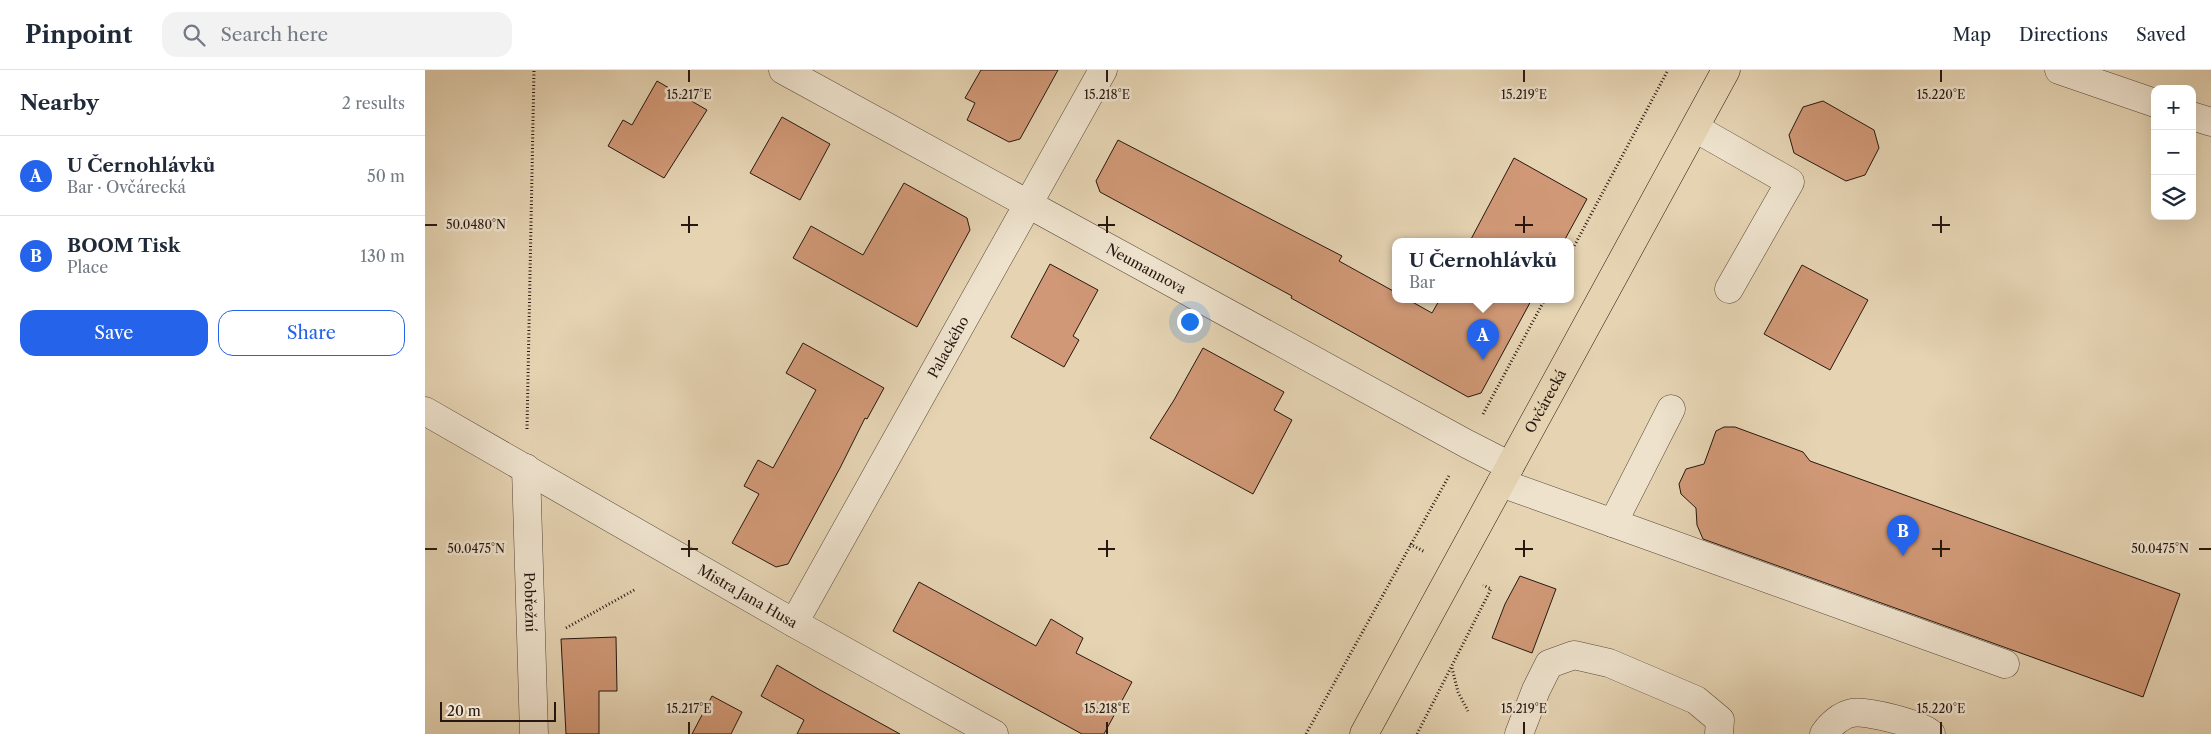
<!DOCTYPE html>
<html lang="en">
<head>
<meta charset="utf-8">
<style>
	:root { --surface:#fff; --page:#f2f2f3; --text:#1f2937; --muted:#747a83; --line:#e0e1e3; --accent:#2563eb }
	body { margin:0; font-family:"Libre Caslon Text",serif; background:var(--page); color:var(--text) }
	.controls { position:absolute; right:15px; top:15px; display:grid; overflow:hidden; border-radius:10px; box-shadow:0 5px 20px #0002 }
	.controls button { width:45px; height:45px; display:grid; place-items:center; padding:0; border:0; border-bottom:1px solid var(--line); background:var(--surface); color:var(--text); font:25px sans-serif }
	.scale { position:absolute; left:15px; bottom:12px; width:116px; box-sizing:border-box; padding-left:5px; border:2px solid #271710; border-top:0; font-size:14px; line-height:18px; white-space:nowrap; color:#271710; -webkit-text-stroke:4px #eee2cd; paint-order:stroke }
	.you { position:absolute; left:764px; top:251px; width:18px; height:18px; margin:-12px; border:4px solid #fff; border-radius:50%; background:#1a73e8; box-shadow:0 0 0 8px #1a73e833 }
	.badge { display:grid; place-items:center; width:32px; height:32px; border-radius:50%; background:var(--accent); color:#fff; font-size:16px; font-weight:700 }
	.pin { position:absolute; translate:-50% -41px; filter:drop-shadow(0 1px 2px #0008) }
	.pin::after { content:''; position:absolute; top:26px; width:18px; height:15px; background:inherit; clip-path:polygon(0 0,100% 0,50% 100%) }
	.popup { position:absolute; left:967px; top:168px; width:182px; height:65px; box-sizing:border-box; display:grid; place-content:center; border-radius:10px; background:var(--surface); filter:drop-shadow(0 1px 4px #0005); font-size:16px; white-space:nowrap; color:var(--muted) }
	.popup b { font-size:19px; color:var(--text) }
	.popup::after { content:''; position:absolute; left:50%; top:100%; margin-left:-10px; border:10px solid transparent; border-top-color:var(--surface) }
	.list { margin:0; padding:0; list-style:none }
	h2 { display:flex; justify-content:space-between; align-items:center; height:65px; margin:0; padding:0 20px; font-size:21px }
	h2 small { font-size:16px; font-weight:400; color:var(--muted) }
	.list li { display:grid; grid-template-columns:32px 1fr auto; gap:15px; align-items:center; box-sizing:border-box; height:80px; padding:0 20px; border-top:1px solid var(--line) }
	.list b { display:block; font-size:19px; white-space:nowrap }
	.list p { margin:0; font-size:16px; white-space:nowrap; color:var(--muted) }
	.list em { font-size:16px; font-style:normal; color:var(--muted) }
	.actions { display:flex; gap:10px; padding:15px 20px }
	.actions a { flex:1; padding:11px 0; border:1px solid var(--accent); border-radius:15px; text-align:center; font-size:18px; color:var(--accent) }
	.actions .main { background:var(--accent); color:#fff }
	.icon { flex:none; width:28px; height:28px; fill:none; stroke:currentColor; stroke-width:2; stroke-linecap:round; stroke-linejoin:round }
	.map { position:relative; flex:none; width:1786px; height:664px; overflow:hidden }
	header { display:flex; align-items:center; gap:30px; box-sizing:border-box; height:70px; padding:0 25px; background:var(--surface); border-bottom:1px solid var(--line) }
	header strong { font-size:24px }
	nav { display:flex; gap:28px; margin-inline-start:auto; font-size:18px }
	.search { width:350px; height:45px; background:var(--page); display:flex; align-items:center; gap:12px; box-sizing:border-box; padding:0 18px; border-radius:15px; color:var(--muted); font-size:19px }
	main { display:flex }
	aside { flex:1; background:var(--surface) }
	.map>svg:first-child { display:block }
	.building { fill:#d09876; stroke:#271710 }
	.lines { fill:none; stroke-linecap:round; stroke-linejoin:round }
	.minor-casing { stroke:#564638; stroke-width:29 }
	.major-casing { stroke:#271710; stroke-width:29 }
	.path { stroke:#271710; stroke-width:3; stroke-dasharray:1 2.5; stroke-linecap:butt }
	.minor { stroke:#eee2cd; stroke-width:28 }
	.major { stroke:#e5d3b2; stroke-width:28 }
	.ticks { fill:none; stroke:#271710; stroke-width:2 }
	.labels { text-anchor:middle; stroke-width:5; stroke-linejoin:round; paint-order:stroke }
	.street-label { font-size:14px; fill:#271710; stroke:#eee2cd }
	.ticks-label { font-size:12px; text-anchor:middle; fill:#271710; stroke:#eee2cd; stroke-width:5; stroke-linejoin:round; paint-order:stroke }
</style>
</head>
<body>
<header>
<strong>Pinpoint</strong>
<div class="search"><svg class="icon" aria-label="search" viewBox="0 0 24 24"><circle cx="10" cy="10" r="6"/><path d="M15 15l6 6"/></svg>Search here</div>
<nav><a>Map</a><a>Directions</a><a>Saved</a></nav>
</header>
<main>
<aside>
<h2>Nearby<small>2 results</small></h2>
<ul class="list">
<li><span class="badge">A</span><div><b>U Černohlávků</b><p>Bar · Ovčárecká</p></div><em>50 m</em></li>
<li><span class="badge">B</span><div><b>BOOM Tisk</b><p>Place</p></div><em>130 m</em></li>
</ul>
<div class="actions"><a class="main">Save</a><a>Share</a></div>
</aside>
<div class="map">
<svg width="1786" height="664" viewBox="0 0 1786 664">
	<rect width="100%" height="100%" fill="#e5d3b2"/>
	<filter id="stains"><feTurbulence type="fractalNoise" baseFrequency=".004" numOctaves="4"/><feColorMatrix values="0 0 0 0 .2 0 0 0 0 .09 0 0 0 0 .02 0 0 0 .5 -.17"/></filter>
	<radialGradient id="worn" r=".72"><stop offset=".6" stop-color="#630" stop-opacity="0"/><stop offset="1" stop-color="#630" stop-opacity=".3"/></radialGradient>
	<g class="building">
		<polygon points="556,0 633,0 595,69 584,72 542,50 550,33 540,28"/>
		<polygon points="232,11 282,40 239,108 183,76 198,50 207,55"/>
		<polygon points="1398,31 1449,60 1454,78 1440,105 1421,111 1369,83 1364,65 1378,37"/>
		<polygon points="357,47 405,74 375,130 325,103"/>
		<polygon points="693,70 917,186 914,191 970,222 970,229 982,229 1007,243 1015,229 1107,229 1056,323 1043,327 866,228 867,226 675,122 671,111"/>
		<polygon points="1089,88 1162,129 1139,171 1045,171"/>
		<polygon points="479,113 542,148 545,160 492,257 368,188 386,156 438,185"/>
		<polygon points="625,194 673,220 648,266 654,270 639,297 586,267"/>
		<polygon points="1377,195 1443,230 1405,300 1339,264"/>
		<polygon points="378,273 459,318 442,349 440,348 415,398 363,494 351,497 307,473 334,424 319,416 333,390 348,398 391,320 361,303"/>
		<polygon points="778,278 859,322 849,340 867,350 828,424 725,368 749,330"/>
		<polygon points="1299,357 1310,357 1378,382 1385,391 1755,524 1718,627 1278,469 1272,455 1271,438 1256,424 1254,414 1261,399 1279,394 1291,361"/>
		<polygon points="1095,506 1131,519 1107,583 1067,568 1080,534"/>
		<polygon points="494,512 611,576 626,549 658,568 651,583 707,612 679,664 657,664 468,561"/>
		<polygon points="191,567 192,621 174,621 174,664 141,664 136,569"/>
		<polygon points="352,595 395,620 475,664 372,664 379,650 336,626"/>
		<polygon points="287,626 317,642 306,664 267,664"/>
	</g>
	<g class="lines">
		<g class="minor-casing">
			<g id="minor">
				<path id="s1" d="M358 0 1042 374 1085 396"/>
				<polyline points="1634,0 1730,33"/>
				<polyline points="1767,46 1786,52"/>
				<polyline points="1270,58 1365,112 1304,219"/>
				<polyline points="1246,339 1188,453 1580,594"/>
				<path id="s2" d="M0 341 369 553 569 664"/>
				<path id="s3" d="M101 398 109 664"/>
				<polyline points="1076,413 1188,453"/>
				<path id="s4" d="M369 553 678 0"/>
				<polyline points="1094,664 1111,620 1124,594 1149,585 1184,593 1271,630 1295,650 1294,664"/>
				<path d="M1399 664C1405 655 1416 645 1427 643 1441 640 1496 654 1506 664"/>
			</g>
		</g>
		<g class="major-casing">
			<g id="major">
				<path id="s5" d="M939 664 1301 0"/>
			</g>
		</g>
		<g class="path">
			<polyline points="1146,182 1243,0"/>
			<polyline points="1058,344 1120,229"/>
			<polyline points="102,359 109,0"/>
			<polyline points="985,474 1000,482"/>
			<polyline points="141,558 211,519"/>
			<polyline points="1027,598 1033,622 1043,641"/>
			<polyline points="881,664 1025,404"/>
			<polyline points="992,664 1066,519 1058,515"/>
		</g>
		<use href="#minor" class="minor"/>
		<use href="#major" class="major"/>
	</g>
	<path class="ticks" d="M264 0V12M682 0V12M1099 0V12M1516 0V12M264 146V163M682 146V163M1099 146V163M1516 146V163M0 155H12M256 155H273M673 155H690M1090 155H1108M1507 155H1525M264 470V487M682 470V487M1099 470V487M1516 470V487M0 479H12M256 479H273M673 479H690M1090 479H1108M1507 479H1525M1774 479H1786M264 652V664M682 652V664M1099 652V664M1516 652V664"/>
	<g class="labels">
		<g class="street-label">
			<text dy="5" stroke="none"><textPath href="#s1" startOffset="414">Neumannova</textPath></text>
			<text dy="5" stroke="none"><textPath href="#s4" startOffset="316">Palackého</textPath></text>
			<text dy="5" stroke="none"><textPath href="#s5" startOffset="379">Ovčárecká</textPath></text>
			<text dy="5" stroke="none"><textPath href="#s2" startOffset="372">Mistra Jana Husa</textPath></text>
			<text dy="5" stroke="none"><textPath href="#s3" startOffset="134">Pobřežní</textPath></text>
		</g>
	</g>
	<g class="ticks-label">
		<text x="264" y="29">15.217°E</text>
		<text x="682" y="29">15.218°E</text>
		<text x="1099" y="29">15.219°E</text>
		<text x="1516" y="29">15.220°E</text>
		<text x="51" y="159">50.0480°N</text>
		<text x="51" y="483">50.0475°N</text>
		<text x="1735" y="483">50.0475°N</text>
		<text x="264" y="643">15.217°E</text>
		<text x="682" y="643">15.218°E</text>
		<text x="1099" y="643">15.219°E</text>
		<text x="1516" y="643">15.220°E</text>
	</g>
	<rect width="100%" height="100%" filter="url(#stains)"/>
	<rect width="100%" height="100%" fill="url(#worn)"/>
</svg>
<div class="controls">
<button>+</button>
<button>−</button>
<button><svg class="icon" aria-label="layers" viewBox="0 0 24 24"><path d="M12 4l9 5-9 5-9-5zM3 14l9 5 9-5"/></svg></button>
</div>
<div class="scale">20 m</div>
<div class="you"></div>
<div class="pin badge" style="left:1058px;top:290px">A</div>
<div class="popup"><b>U Černohlávků</b>Bar</div>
<div class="pin badge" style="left:1478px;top:486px">B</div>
</div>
</main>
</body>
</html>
